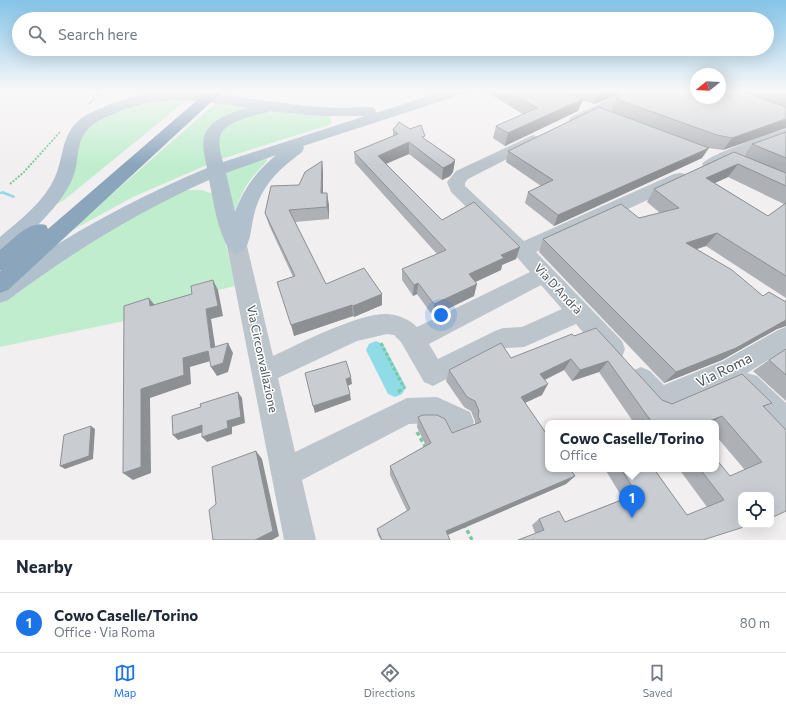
<!DOCTYPE html>
<html lang="en">
<head>
<meta charset="utf-8">
<style>
	:root { --surface:#fff; --page:#f2f2f3; --text:#1f2937; --muted:#747a83; --line:#e0e1e3; --accent:#1a73e8 }
	body { margin:0; font-family:Commissioner,sans-serif; background:var(--page); color:var(--text) }
	.controls { position:absolute; right:12px; bottom:12px; display:grid; overflow:hidden; border-radius:8px; box-shadow:0 4px 16px #0002 }
	.controls button { width:36px; height:36px; display:grid; place-items:center; padding:0; border:0; border-bottom:1px solid var(--line); background:var(--surface); color:var(--text); font:20px sans-serif }
	.compass { position:absolute; left:690px; top:68px; width:36px; height:36px; border-radius:50%; background:var(--surface); box-shadow:0 4px 16px #0002; rotate:252deg }
	.you { position:absolute; left:441px; top:315px; width:14px; height:14px; margin:-10px; border:3px solid #fff; border-radius:50%; background:#1a73e8; box-shadow:0 0 0 6px #1a73e833 }
	.badge { display:grid; place-items:center; width:26px; height:26px; border-radius:50%; background:var(--accent); color:#fff; font-size:13px; font-weight:700 }
	.pin { position:absolute; translate:-50% -33px; filter:drop-shadow(0 1px 2px #0008) }
	.pin::after { content:''; position:absolute; top:21px; width:14px; height:12px; background:inherit; clip-path:polygon(0 0,100% 0,50% 100%) }
	.popup { position:absolute; left:545px; top:420px; width:174px; height:52px; box-sizing:border-box; display:grid; place-content:center; border-radius:8px; background:var(--surface); filter:drop-shadow(0 1px 3px #0005); font-size:13px; white-space:nowrap; color:var(--muted) }
	.popup b { font-size:15px; color:var(--text) }
	.popup::after { content:''; position:absolute; left:50%; top:100%; margin-left:-8px; border:8px solid transparent; border-top-color:var(--surface) }
	.list { margin:0; padding:0; list-style:none }
	h2 { display:flex; justify-content:space-between; align-items:center; height:52px; margin:0; padding:0 16px; font-size:17px }
	h2 small { font-size:13px; font-weight:400; color:var(--muted) }
	.list li { display:grid; grid-template-columns:26px 1fr auto; gap:12px; align-items:center; box-sizing:border-box; height:60px; padding:0 16px; border-top:1px solid var(--line) }
	.list b { display:block; font-size:15px; white-space:nowrap }
	.list p { margin:0; font-size:13px; white-space:nowrap; color:var(--muted) }
	.list em { font-size:13px; font-style:normal; color:var(--muted) }
	.icon { flex:none; width:22px; height:22px; fill:none; stroke:currentColor; stroke-width:2; stroke-linecap:round; stroke-linejoin:round }
	.map { position:relative; flex:none; width:786px; height:540px; overflow:hidden }
	.search { position:absolute; background:var(--surface); box-shadow:0 4px 16px #0002; left:12px; right:12px; top:12px; height:44px; display:flex; align-items:center; gap:10px; box-sizing:border-box; padding:0 14px; border-radius:22px; color:var(--muted); font-size:15px }
	.sheet { height:112px; background:var(--surface) }
	nav { display:flex; justify-content:space-around; align-items:center; box-sizing:border-box; height:56px; border-top:1px solid var(--line); background:var(--surface); font-size:11px; color:var(--muted) }
	nav a { display:grid; justify-items:center; gap:2px }
	nav .on { color:var(--accent) }
	.map>svg:first-child { display:block }
	.green { fill:#c0edce }
	.lines { fill:none; stroke-linecap:round; stroke-linejoin:round }
	.stream { fill:#8fdbe8; fill-rule:evenodd }
	.canal { fill:#8fdbe8; fill-rule:evenodd }
	.path-far2 { stroke:#7aca9d; stroke-width:2; stroke-dasharray:2 1.5; stroke-linecap:butt }
	.path-far1 { stroke:#7aca9d; stroke-width:3; stroke-dasharray:3.5 2; stroke-linecap:butt }
	.path { stroke:#7aca9d; stroke-width:3.5; stroke-dasharray:4 3; stroke-linecap:butt }
	.minor { fill:#bcc5cc; fill-rule:evenodd }
	.major { fill:#b0c1cd; fill-rule:evenodd }
	.highway { fill:#8aa5bc; fill-rule:evenodd }
	.wall { fill:#adb0b5; fill-rule:evenodd }
	.shaded-wall { fill:#8d9093 }
	.building { fill:#c9cdd2; stroke:#8d9093 }
	.labels { text-anchor:middle; stroke-width:3; stroke-linejoin:round; paint-order:stroke }
	.street-label { font-size:12px; fill:#48545c; stroke:#fff }
	.near-street-label { font-size:14px; fill:#48545c; stroke:#fff }
</style>
</head>
<body>
<div class="map">
<svg width="786" height="540" viewBox="0 0 786 540">
	<rect width="100%" height="100%" fill="#f2eff0"/>
	<g class="green">
		<polygon points="189,98 64,200 53,206 79,142 88,127 123,106"/>
		<polygon points="218,101 256,107 222,120 209,164 133,197 69,232"/>
		<polygon points="273,110 325,114 330,117 332,122 329,125 221,159 217,156 218,131 227,122"/>
		<path d="M266 158 267 161C249 179 241 191 234 216L223 173Z"/>
		<polygon points="180,190 202,190 213,194 221,221 235,286 214,291 129,320 0,347 0,301 84,240"/>
	</g>
	<g class="lines">
		<polygon class="stream" points="3,191 15,196 15,197 13,198 3,194 0,194 0,192"/>
		<polygon class="canal" points="376,341 383,344 406,387 402,394 395,397 388,394 366,350 369,344"/>
		<g class="path-far2">
			<polyline points="89,104 97,95 98,90"/>
			<polyline points="10,184 24,172 60,132"/>
		</g>
		<polyline class="path-far1" points="381,343 404,388"/>
		<g class="path">
			<polyline points="398,392 405,387"/>
			<polyline points="417,432 426,448"/>
			<polyline points="464,524 472,540"/>
		</g>
		<g class="minor">
			<path d="M629 90H645C637 101 595 116 581 123L576 124 571 123 569 120 571 117Z"/>
			<path d="M786 129V139L730 160 716 167 710 169 704 167 702 164C709 154 771 133 786 129Z"/>
			<path d="M533 135 538 137 541 140 538 143 468 179 465 183V186L524 241 674 174 680 173 686 174 689 178 686 182 536 252 622 341 625 349 622 357 613 360 604 357 576 324 524 347 506 348 433 386 424 382 401 342 394 335 387 334 357 341 278 378 295 452 407 398 437 397 470 412 474 422 470 432 460 436 435 423 409 424 302 480 316 540H284L227 246 230 241 237 239 244 241 247 246 273 356C301 343 358 313 387 314 399 315 409 319 417 327L530 272 515 255 451 192 447 182 456 171ZM541 285 562 309 522 327 503 328 495 331 438 359 429 344Z"/>
			<path d="M786 327V349L747 373 757 376 786 403V436L776 432 739 394 735 385 738 378 660 413C646 407 634 393 628 379L632 371 641 367 650 371 664 385 723 361 778 330Z"/>
		</g>
		<path class="major" d="M448 90H468L466 93 303 146 304 148 302 152C279 169 261 186 254 215 251 227 251 241 244 251L237 254 230 251C217 230 214 204 209 180 137 212 71 253 8 300L0 303V282C65 236 133 199 207 168 205 159 202 147 204 137 208 120 234 111 249 108 199 100 156 93 109 116 99 120 88 126 83 136 77 147 78 160 75 171 69 193 50 213 35 228 25 238 14 253 0 257V237C20 220 44 202 55 177 63 160 61 140 75 124 84 114 99 109 111 104 177 79 241 100 308 106 321 107 334 108 347 108 356 107 366 106 374 108L376 111 375 113ZM269 111 322 116H365L223 162C221 155 218 145 220 137 223 121 256 115 268 112ZM276 155C257 171 244 188 235 212L226 173Z"/>
		<path class="highway" d="M209 90H224L8 290 0 293V271L1 270H0V250C13 240 29 220 46 225L48 229Z"/>
	</g>
	<g class="wall">
		<polygon points="483,90 627,90 616,96 594,104 582,100 578,111 505,146 493,138 496,126 523,114"/>
		<polygon points="720,90 786,90 786,128 723,150 708,148 611,111 616,99"/>
		<polygon points="393,130 425,139 455,160 453,172 450,176 442,180 409,154 386,164 442,220 520,247 516,259 502,265 501,270 475,282 474,296 433,316 417,294 413,296 402,280 402,269 437,254 355,163 354,152 393,136"/>
		<path d="M786 132V298L706 246 696 249 763 296 785 301 786 299V326L777 329 722 360 664 383 539 252 543 239 639 218 660 213 647 202 654 189 744 156 752 144ZM728 177 784 204 768 216 715 183Z"/>
		<polygon points="508,151 702,158 554,226 525,203 528,192 541,186 506,162"/>
		<polygon points="322,161 323,173 323,193 329,205 329,219 295,222 326,284 382,294 382,305 354,317 353,316 294,336 293,277 269,225 265,213 299,185"/>
		<polygon points="574,336 662,400 672,404 772,403 764,407 786,430 741,525 535,533 532,525 539,519 565,522 623,499 605,469 654,469 687,515 707,507 679,469 716,469 730,476 745,470 716,436 716,423 634,423 599,372 572,381 564,370 545,380 542,395 525,403 575,476 566,484 447,535 450,540 381,540 378,535 377,529 407,511 390,475 390,466 426,446 417,427 418,417 452,433 475,424 475,421 471,411 464,407 446,381 449,370 511,358"/>
		<polygon points="786,349 786,401 753,371 769,360"/>
	</g>
	<g class="shaded-wall">
		<polygon points="418,90 425,90 418,92"/>
		<polygon points="605,90 627,90 616,96 594,104 599,92"/>
		<polygon points="583,99 578,111 505,146 508,133"/>
		<polygon points="786,119 786,128 723,150 732,138"/>
		<polygon points="409,142 409,154 378,167 378,156"/>
		<polygon points="709,148 702,158 554,226 558,215"/>
		<polygon points="455,160 453,172 450,176 442,180 443,168"/>
		<polygon points="322,161 323,173 323,205 321,193"/>
		<polygon points="738,164 728,177 697,191 706,178"/>
		<polygon points="327,193 329,205 329,219 327,207"/>
		<polygon points="717,233 706,246 676,256 686,243"/>
		<polygon points="520,247 516,259 502,265 501,270 467,286 469,274 501,255"/>
		<polygon points="213,280 218,290 223,316 211,319 217,358 211,348 206,309"/>
		<polygon points="418,283 417,294 413,296 414,285"/>
		<polygon points="477,284 474,296 433,316 434,304"/>
		<polygon points="382,294 382,305 354,317 353,306"/>
		<polygon points="149,298 157,308 150,306"/>
		<polygon points="352,305 353,316 294,336 291,325"/>
		<polygon points="786,320 786,326 777,329 722,360 664,383 676,372"/>
		<polygon points="228,343 233,353 228,372 217,376 211,367"/>
		<polygon points="208,351 214,360 190,367 191,384 150,398 151,473 133,480 123,473 141,389 183,358"/>
		<polygon points="571,359 564,370 534,385 540,374"/>
		<polygon points="608,361 599,372 572,381 580,370"/>
		<polygon points="351,377 352,384 347,386 346,379"/>
		<polygon points="548,384 542,395 516,407 521,397"/>
		<polygon points="238,392 242,398 245,423 232,427 232,434 207,442 202,437 227,421"/>
		<polygon points="350,394 351,400 315,413 313,406"/>
		<polygon points="722,416 711,423 704,423"/>
		<polygon points="202,425 207,431 178,440 173,435"/>
		<polygon points="91,426 95,429 93,459 65,469 60,466"/>
		<polygon points="256,451 262,459 279,536 272,540 255,540"/>
		<polygon points="575,476 566,484 443,537 446,531"/>
	</g>
	<g class="building">
		<polygon points="505,90 561,90 583,99 508,133 496,126 537,108"/>
		<polygon points="592,90 605,90 599,92"/>
		<polygon points="636,90 696,90 696,98 720,98 720,90 739,90 786,107 786,119 732,138 717,135 616,99"/>
		<polygon points="772,90 786,90 786,95"/>
		<polygon points="599,107 709,148 558,215 528,192 553,180 508,151"/>
		<polygon points="399,122 410,129 421,125 425,136 422,137 455,160 451,164 443,168 409,142 378,156 442,220 474,202 520,247 501,255 504,258 469,274 477,284 434,304 418,283 414,285 402,269 446,250 354,152 398,134 393,130"/>
		<polygon points="786,132 786,158 752,144"/>
		<polygon points="734,152 786,173 786,186 738,164 706,178 768,216 786,203 786,276 717,233 686,243 732,270 763,296 769,292 786,302 786,320 736,348 676,372 543,239 621,204 639,218 679,208 654,189"/>
		<polygon points="322,161 321,193 327,193 327,207 289,210 326,284 364,268 382,294 353,306 352,305 291,325 277,282 295,276 265,213 271,186 299,185 305,172"/>
		<polygon points="213,280 218,306 206,309 211,348 228,343 223,363 211,367 208,351 183,358 184,375 141,389 141,467 123,473 124,306 149,298 150,306 192,294 191,286"/>
		<polygon points="596,328 662,400 672,404 742,374 772,403 763,406 786,430 786,511 771,518 771,495 741,495 741,525 750,525 703,540 518,540 544,530 539,519 559,511 565,522 637,494 621,469 654,469 687,515 724,500 700,469 716,469 716,459 730,476 762,462 722,416 704,423 654,423 651,421 608,361 580,370 571,359 540,374 548,384 521,397 548,436 548,469 570,469 575,476 446,531 450,540 382,540 377,529 410,509 390,466 431,443 418,417 423,415 437,415 445,419 452,433 481,422 478,416 479,411 475,401 467,397 449,370 501,343 511,358 572,334 574,336"/>
		<polygon points="786,349 786,375 769,360"/>
		<polygon points="346,361 351,377 346,379 350,394 313,406 305,373"/>
		<polygon points="238,392 241,417 227,421 228,428 202,437 202,425 173,435 172,416 201,407 200,404"/>
		<polygon points="91,426 89,456 60,466 64,435"/>
		<polygon points="256,451 273,531 255,540 213,540 209,510 216,504 212,467"/>
	</g>
	<linearGradient id="sky" x2="0" y2="1"><stop stop-color="#84c4e8"/><stop offset="0.55" stop-color="#f9f8f8"/><stop offset="1" stop-color="#f9f8f8" stop-opacity="0"/></linearGradient>
	<rect width="786" height="165" fill="url(#sky)"/>
	<g class="labels">
		<g class="street-label">
			<text transform="translate(558 289) rotate(47)" y="4">Via D'Andrà</text>
			<text transform="translate(262 359) rotate(78)" y="4">Via Circonvallazione</text>
		</g>
		<g class="near-street-label">
			<text transform="translate(724 370) rotate(-26)" y="5">Via Roma</text>
		</g>
	</g>
</svg>
<div class="controls">
<button><svg class="icon" aria-label="locate" viewBox="0 0 24 24"><circle cx="12" cy="12" r="6"/><path d="M12 2v4M12 18v4M2 12h4M18 12h4"/></svg></button>
</div>
<svg class="compass" viewBox="-18 -18 36 36"><path d="M0-13l5 13h-10z" fill="#e53935"/><path d="M0 13l5-13h-10z" fill="#747a83"/></svg>
<div class="you"></div>
<div class="pin badge" style="left:632px;top:518px">1</div>
<div class="popup"><b>Cowo Caselle/Torino</b>Office</div>
<div class="search"><svg class="icon" aria-label="search" viewBox="0 0 24 24"><circle cx="10" cy="10" r="6"/><path d="M15 15l6 6"/></svg>Search here</div>
</div>
<section class="sheet">
<h2>Nearby<small></small></h2>
<ul class="list">
<li><span class="badge">1</span><div><b>Cowo Caselle/Torino</b><p>Office · Via Roma</p></div><em>80 m</em></li>
</ul>
</section>
<nav>
<a class="on"><svg class="icon" aria-label="map" viewBox="0 0 24 24"><path d="M3 6l6-2 6 2 6-2v14l-6 2-6-2-6 2zM9 4v14M15 6v14"/></svg>Map</a>
<a><svg class="icon" aria-label="directions" viewBox="0 0 24 24"><path d="M12 3l9 9-9 9-9-9zM9 14v-3h6M13 9l2 2-2 2"/></svg>Directions</a>
<a><svg class="icon" aria-label="saved" viewBox="0 0 24 24"><path d="M7 4h10v16l-5-4-5 4z"/></svg>Saved</a>
</nav>
</body>
</html>
